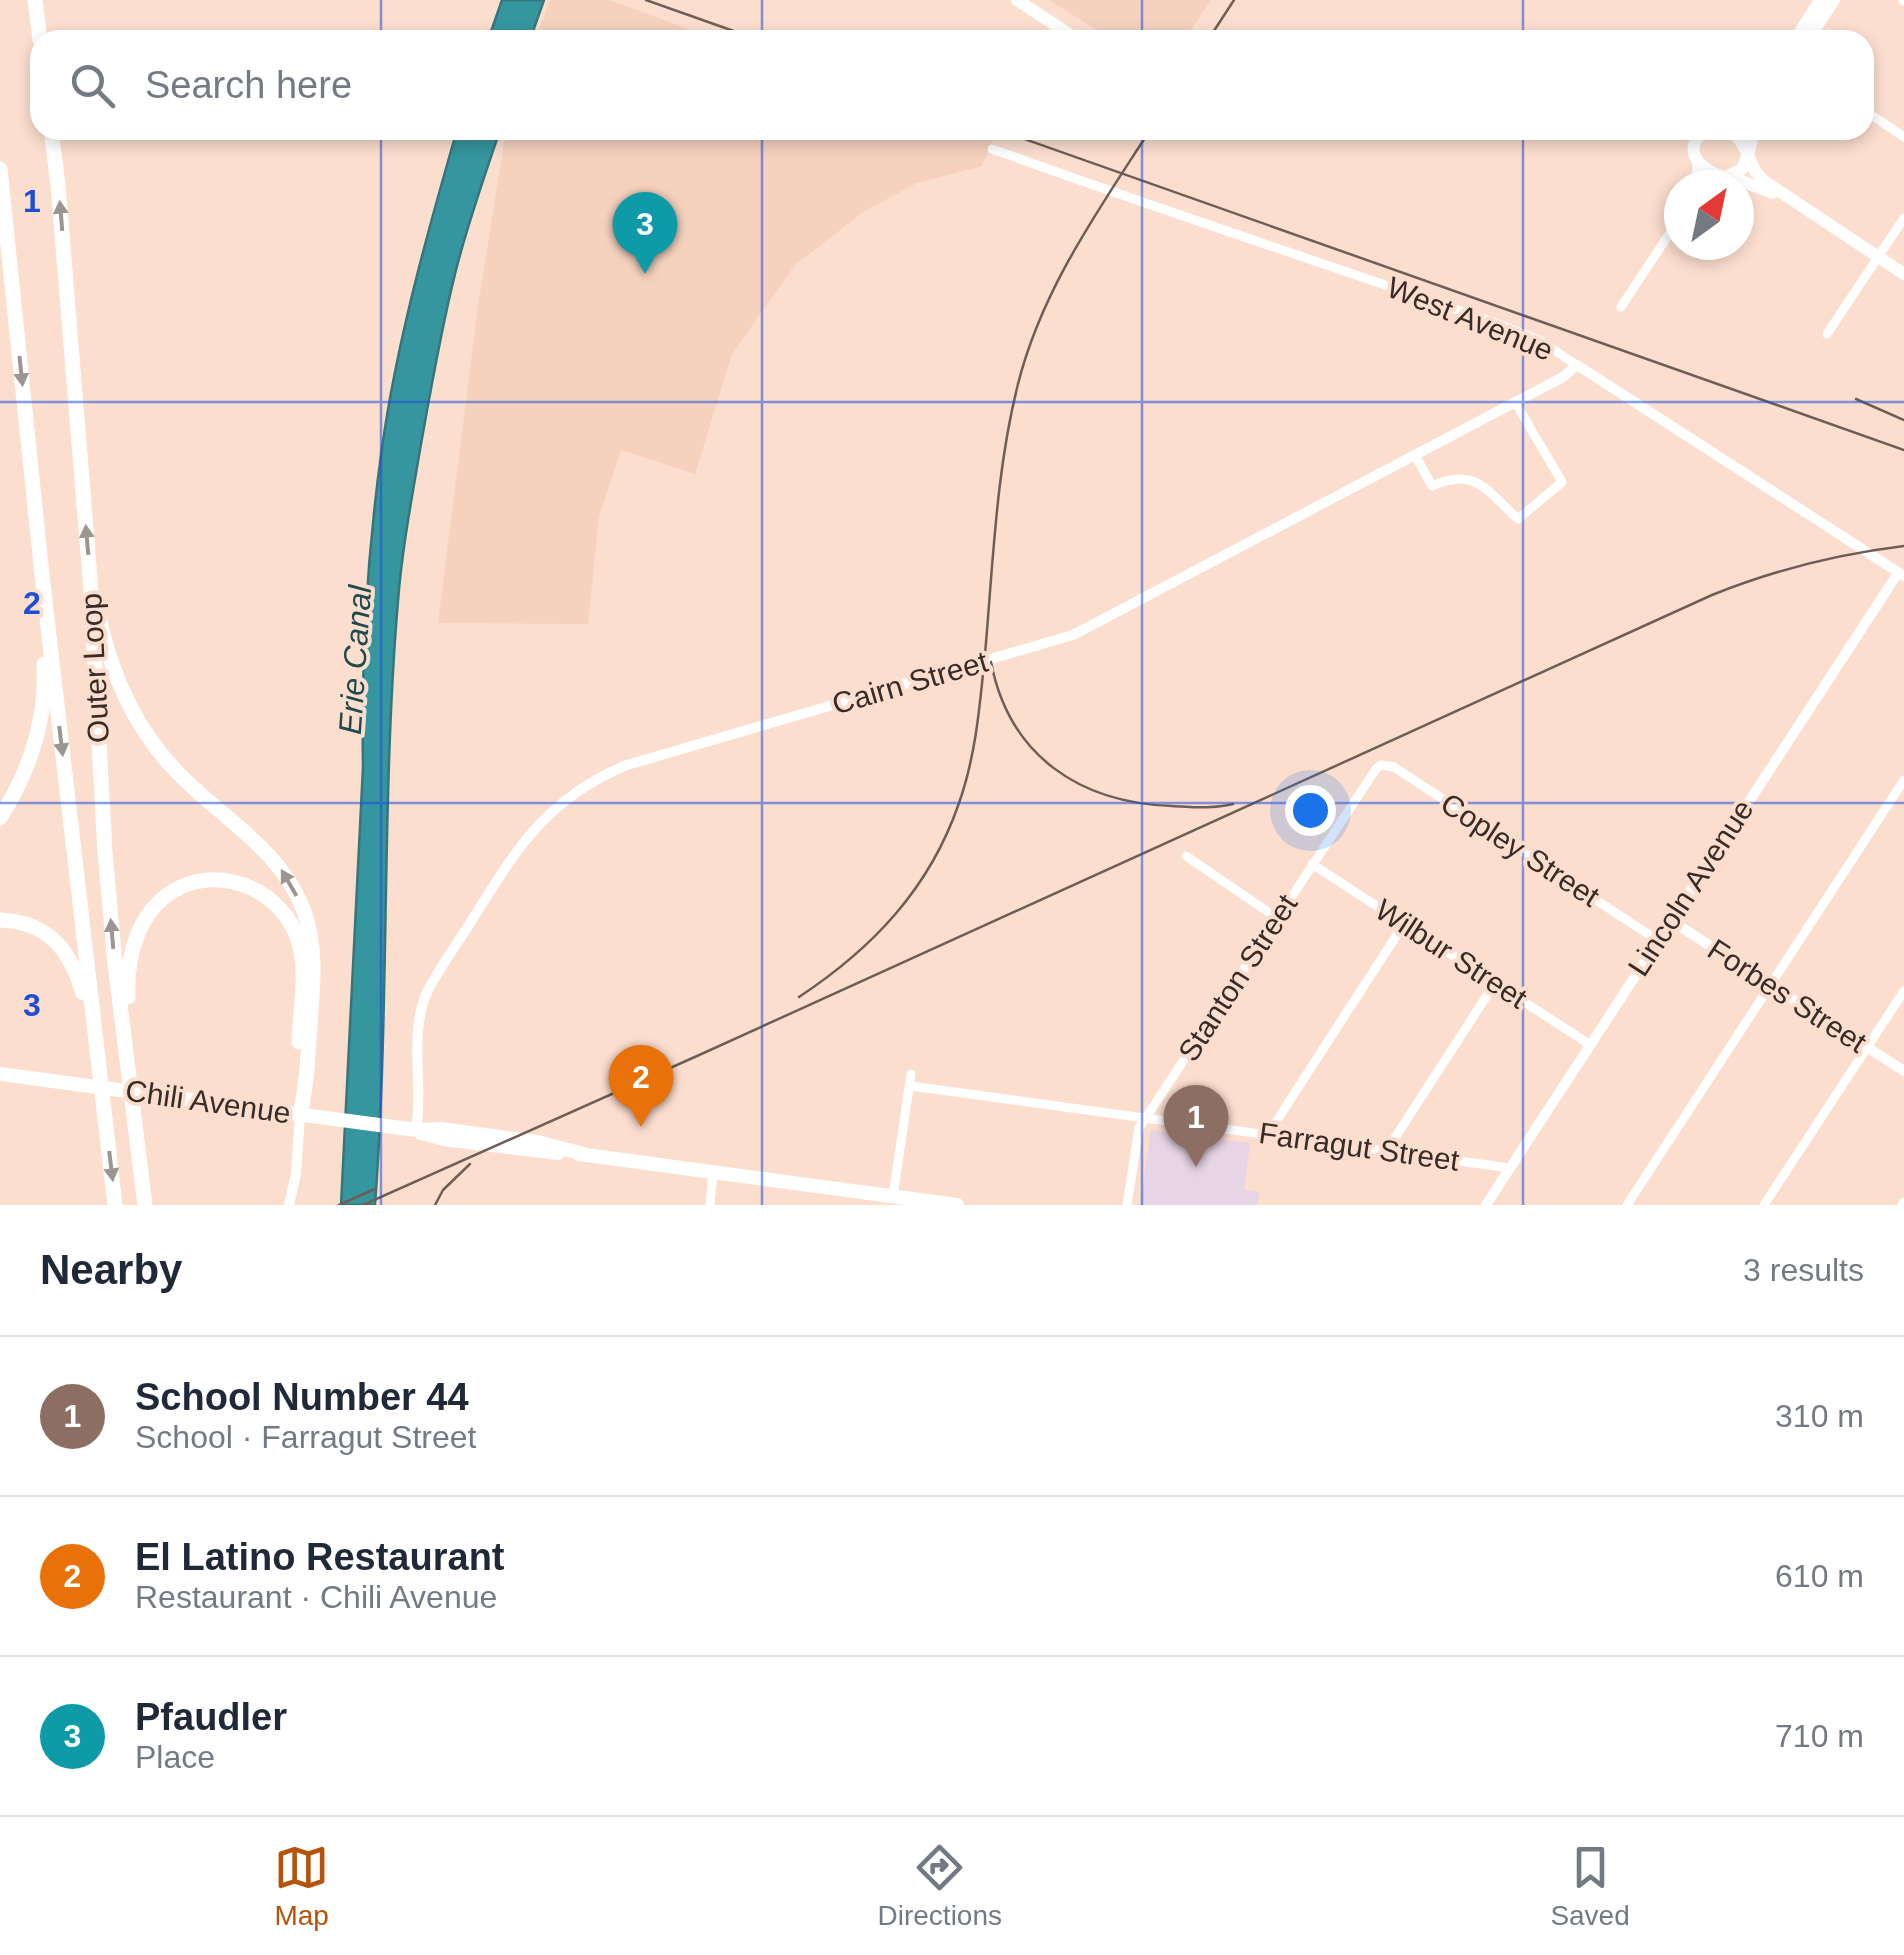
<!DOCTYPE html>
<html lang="en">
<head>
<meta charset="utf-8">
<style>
	:root { --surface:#fff; --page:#f2f2f3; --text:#1f2937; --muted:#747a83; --line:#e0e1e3; --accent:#b45309 }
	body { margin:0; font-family:Helvetica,sans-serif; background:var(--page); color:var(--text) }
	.compass { position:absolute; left:1664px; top:170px; width:90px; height:90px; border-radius:50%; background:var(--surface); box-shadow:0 5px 15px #0003; rotate:33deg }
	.you { position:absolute; left:1310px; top:810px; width:35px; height:35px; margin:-25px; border:8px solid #fff; border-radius:50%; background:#1a73e8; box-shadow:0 0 0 15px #1a73e833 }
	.badge { display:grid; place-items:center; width:65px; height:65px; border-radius:50%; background:var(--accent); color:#fff; font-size:32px; font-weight:700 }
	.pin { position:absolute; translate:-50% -82px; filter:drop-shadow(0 2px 5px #0008) }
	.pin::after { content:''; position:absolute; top:52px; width:35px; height:30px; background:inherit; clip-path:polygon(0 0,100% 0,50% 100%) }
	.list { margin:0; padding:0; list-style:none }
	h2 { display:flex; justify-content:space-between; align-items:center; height:130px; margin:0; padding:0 40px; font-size:42px }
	h2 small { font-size:32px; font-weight:400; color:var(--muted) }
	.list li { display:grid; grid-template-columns:65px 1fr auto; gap:30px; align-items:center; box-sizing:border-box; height:160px; padding:0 40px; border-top:2px solid var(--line) }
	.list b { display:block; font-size:38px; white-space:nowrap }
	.list p { margin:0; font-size:32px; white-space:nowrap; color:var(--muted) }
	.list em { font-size:32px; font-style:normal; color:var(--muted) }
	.icon { flex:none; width:55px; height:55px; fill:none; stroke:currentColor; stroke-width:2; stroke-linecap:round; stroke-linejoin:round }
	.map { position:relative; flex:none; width:1904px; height:1205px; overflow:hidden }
	.search { position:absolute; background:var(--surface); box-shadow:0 5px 15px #0003; left:30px; right:30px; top:30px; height:110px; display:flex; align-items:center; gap:25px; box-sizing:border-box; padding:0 35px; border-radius:30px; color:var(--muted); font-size:38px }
	.sheet { height:610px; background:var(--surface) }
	nav { display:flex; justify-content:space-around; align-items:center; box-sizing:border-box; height:140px; border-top:2px solid var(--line); background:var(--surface); font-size:28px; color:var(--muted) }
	nav a { display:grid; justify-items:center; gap:5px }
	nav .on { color:var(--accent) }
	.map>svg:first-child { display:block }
	.built { fill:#f5d1be }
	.education { fill:#e7d4e5 }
	.water { fill:#35969f; stroke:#36767b; stroke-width:2.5 }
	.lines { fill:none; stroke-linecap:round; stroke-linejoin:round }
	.minor { stroke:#fff; stroke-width:9 }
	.tertiary { stroke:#fff; stroke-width:10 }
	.secondary { stroke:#fff; stroke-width:12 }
	.primary { stroke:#fff; stroke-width:14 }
	.motorway { stroke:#fff; stroke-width:15 }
	.rail { stroke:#6f5e56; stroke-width:2.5 }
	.oneway { fill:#9c9693 }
	.grid { fill:none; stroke:#1d4ed8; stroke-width:2.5; stroke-opacity:0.55 }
	.labels { text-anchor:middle; stroke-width:8; stroke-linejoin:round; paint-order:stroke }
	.street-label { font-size:30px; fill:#382c27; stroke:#fcdecf }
	.water-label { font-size:32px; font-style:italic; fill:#1f4a4e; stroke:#fcdecf }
	.grid-label { font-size:32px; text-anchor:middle; font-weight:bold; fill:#1d4ed8; stroke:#fcdecf; stroke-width:8; stroke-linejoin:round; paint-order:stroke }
</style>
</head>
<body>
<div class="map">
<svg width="1904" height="1205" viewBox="0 0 1904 1205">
	<rect width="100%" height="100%" fill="#fcdecf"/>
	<g class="built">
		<polygon points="550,0 609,0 719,40 535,40"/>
		<polygon points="1049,0 1211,0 1184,40 1112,40"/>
		<polygon points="506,130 967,130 993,139 982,166 917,183 866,210 795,265 732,354 695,474 621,450 599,516 588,624 438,623 478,306"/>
	</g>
	<polygon class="education" points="1151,1130 1250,1143 1244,1190 1259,1192 1257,1205 1140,1205"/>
	<g class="water">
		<polygon points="502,0 544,0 530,40 488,40"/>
		<path d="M457 130H500C484 178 467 225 455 274 441 330 431 388 421 444 412 497 402 549 398 601 381 802 390 1004 375 1205H341L363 767C361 660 367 554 382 448 397 341 427 234 457 130Z"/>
	</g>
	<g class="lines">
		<g class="minor">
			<polyline points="1903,0 1904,1"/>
			<polyline points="1864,110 1904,137"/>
			<path d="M992 149C1158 209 1326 264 1493 322L1537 339 1577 365"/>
			<polyline points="1696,185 1697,162"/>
			<polyline points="1621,307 1679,219"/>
			<polyline points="1827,334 1904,218"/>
			<path d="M1415 455 1432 486C1475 466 1487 491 1518 519L1562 482 1515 402"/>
			<polyline points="1186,856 1277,918"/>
			<polyline points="1312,864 1589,1044"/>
			<polyline points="911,1086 1510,1168"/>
			<polyline points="1268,1134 1404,924"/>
			<polyline points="1387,1150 1495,983"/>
			<polyline points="893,1196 911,1074"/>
			<polyline points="710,1205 713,1171"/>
			<polyline points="1127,1205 1139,1128 1376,769 1381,765 1394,767 1657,940"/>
			<polyline points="1627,1205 1904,780"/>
			<polyline points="1764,1205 1904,991"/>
			<polyline points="1902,1205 1904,1202"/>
		</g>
		<g class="tertiary">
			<polyline points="1670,920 1904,1071"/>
			<path d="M416 1130C424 1084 408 1037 427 992 440 967 457 944 472 920 516 850 546 798 627 765L1073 635 1563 377 1577 365 1904 576"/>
			<polyline points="289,1205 296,1174 300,1115"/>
			<polyline points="1486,1205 1898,573"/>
		</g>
		<g class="secondary">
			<polyline points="1017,0 1078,40"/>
			<polyline points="1795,40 1820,0"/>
			<polyline points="1808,40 1834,0"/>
			<path d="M1705 130C1679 150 1702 173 1726 177L1742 169 1748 154 1739 139 1726 130"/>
			<polyline points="1748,154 1755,171 1764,181 1904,274"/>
			<polyline points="1748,154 1755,130"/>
			<polyline points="1729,176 1772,193"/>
		</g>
		<g class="primary">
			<polyline points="0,1074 416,1130 441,1129 537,1142 584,1154"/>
			<polyline points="421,1133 444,1139 558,1153"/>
			<polyline points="579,1154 957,1205"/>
		</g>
		<g class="motorway">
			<polyline points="35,0 40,40"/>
			<polyline points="51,130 58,185 90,578 105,852 115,964 145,1205"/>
			<polyline points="0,169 42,575 115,1205"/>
			<path d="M99 618C112 676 135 729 177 772 221 818 281 849 304 911 317 947 313 987 310 1024 308 1055 307 1084 300 1115"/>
			<path d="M0 818C29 772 47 719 44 664"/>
			<path d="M0 920C49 922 70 950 83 993"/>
			<path d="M128 997C126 957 138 911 175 890 222 863 285 892 299 943 308 973 300 1010 299 1042"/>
		</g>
		<g class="rail">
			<polyline points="646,0 759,40"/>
			<polyline points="1208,40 1234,0"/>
			<polyline points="999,130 1904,450"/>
			<polyline points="1856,399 1904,420"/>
			<path d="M991 662C1009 756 1080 803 1172 806 1192 807 1213 809 1233 804"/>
			<path d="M799 997C873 948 930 888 959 803 976 755 980 704 985 654 993 564 996 471 1018 384 1042 289 1098 211 1150 130"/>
			<polyline points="339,1205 375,1189"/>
			<path d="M363 1205 697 1056 1712 595C1774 570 1838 554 1904 546"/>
			<polyline points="435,1205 443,1190 470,1164"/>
		</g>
	</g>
	<defs><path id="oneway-solid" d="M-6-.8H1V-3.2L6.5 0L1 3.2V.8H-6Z" transform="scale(2.5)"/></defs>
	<g class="oneway">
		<use href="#oneway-solid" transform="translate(61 216) rotate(-95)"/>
		<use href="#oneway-solid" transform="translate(21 371) rotate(84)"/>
		<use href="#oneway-solid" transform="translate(87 540) rotate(-95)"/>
		<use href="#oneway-solid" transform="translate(61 741) rotate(83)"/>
		<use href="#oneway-solid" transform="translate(289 883) rotate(-120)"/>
		<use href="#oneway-solid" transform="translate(112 934) rotate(-95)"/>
		<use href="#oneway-solid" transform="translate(111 1166) rotate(83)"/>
	</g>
	<path class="grid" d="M381 0V40M762 0V40M1142 0V40M1523 0V40M381 130V1205M762 130V1205M1142 130V1205M1523 130V1205M0 402H1904M0 803H1904"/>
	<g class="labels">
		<g class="street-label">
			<text transform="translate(1470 319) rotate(22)" y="10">West Avenue</text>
			<text transform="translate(95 668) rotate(-93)" y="10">Outer Loop</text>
			<text transform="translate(910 683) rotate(-16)" y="10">Cairn Street</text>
			<text transform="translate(1520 850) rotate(33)" y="10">Copley Street</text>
			<text transform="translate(1691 888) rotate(-57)" y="10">Lincoln Avenue</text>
			<text transform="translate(1451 954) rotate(33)" y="10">Wilbur Street</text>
			<text transform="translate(1238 978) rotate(-57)" y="10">Stanton Street</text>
			<text transform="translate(1787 996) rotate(33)" y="10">Forbes Street</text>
			<text transform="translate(208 1102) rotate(8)" y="10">Chili Avenue</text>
			<text transform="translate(1359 1147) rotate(8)" y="10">Farragut Street</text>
		</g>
		<g class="water-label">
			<text transform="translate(355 660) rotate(-86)" y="11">Erie Canal</text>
		</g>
	</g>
	<g class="grid-label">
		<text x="32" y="212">1</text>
		<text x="32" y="614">2</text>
		<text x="32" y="1016">3</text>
	</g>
</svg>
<svg class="compass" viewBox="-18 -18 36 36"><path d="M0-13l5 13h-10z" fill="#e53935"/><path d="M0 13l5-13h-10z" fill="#747a83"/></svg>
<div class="you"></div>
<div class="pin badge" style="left:1196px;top:1167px;background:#8d6e63">1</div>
<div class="pin badge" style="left:641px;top:1127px;background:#e8710a">2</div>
<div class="pin badge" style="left:645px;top:274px;background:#0f9aa8">3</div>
<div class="search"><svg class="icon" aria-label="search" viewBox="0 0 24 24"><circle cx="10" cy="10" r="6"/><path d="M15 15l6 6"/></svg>Search here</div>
</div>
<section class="sheet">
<h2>Nearby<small>3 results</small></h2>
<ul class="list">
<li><span class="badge" style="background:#8d6e63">1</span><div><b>School Number 44</b><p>School · Farragut Street</p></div><em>310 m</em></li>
<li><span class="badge" style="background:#e8710a">2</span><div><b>El Latino Restaurant</b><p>Restaurant · Chili Avenue</p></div><em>610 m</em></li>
<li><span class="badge" style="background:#0f9aa8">3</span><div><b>Pfaudler</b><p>Place</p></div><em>710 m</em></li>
</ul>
</section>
<nav>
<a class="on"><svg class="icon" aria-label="map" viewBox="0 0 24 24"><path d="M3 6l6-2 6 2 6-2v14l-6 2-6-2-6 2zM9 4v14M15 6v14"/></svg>Map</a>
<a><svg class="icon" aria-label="directions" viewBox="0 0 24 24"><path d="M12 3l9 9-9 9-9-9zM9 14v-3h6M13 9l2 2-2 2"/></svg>Directions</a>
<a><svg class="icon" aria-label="saved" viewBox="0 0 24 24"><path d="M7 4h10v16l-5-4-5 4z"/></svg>Saved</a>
</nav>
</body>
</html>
